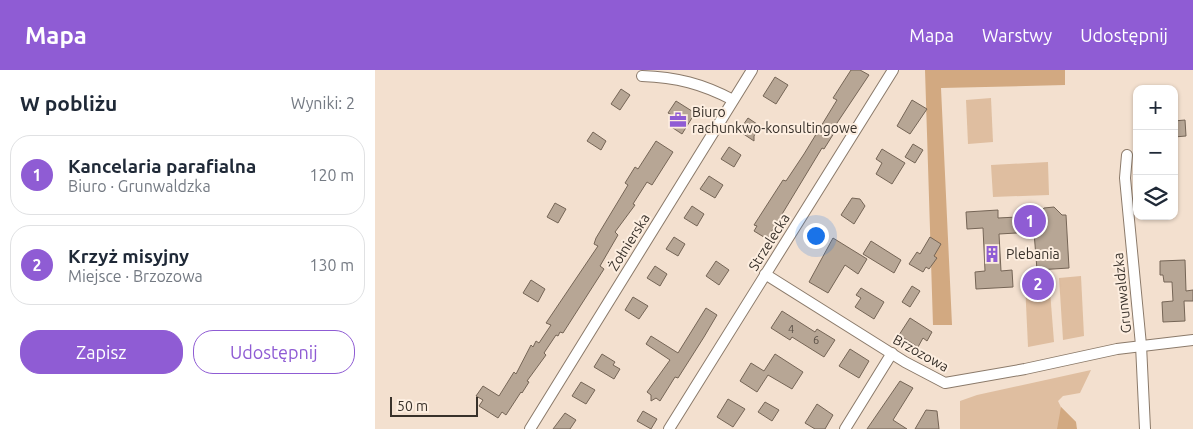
<!DOCTYPE html>
<html lang="pl">
<head>
<meta charset="utf-8">
<style>
	:root { --surface:#fff; --page:#f2f2f3; --text:#1f2937; --muted:#747a83; --line:#e0e1e3; --accent:#8f5cd4 }
	body { margin:0; font-family:Ubuntu,sans-serif; background:var(--page); color:var(--text) }
	.controls { position:absolute; right:15px; top:15px; display:grid; overflow:hidden; border-radius:10px; box-shadow:0 1px 4px #0004 }
	.controls button { width:45px; height:45px; display:grid; place-items:center; padding:0; border:0; border-bottom:1px solid var(--line); background:var(--surface); color:var(--text); font:25px sans-serif }
	.scale { position:absolute; left:15px; bottom:12px; width:88px; box-sizing:border-box; padding-left:5px; border:2px solid #38312a; border-top:0; font-size:14px; line-height:18px; white-space:nowrap; color:#38312a; -webkit-text-stroke:4px #fdeee0; paint-order:stroke }
	.you { position:absolute; left:440px; top:165px; width:18px; height:18px; margin:-12px; border:4px solid #fff; border-radius:50%; background:#1a73e8; box-shadow:0 0 0 8px #1a73e833 }
	.badge { display:grid; place-items:center; width:32px; height:32px; border-radius:50%; background:var(--accent); color:#fff; font-size:16px; font-weight:700 }
	.pin { position:absolute; translate:-50% -50%; border:2px solid #fff; box-shadow:0 1px 5px #0006 }
	.list { margin:0; padding:0; list-style:none }
	h2 { display:flex; justify-content:space-between; align-items:center; height:65px; margin:0; padding:0 20px; font-size:21px }
	h2 small { font-size:16px; font-weight:400; color:var(--muted) }
	.list li { display:grid; grid-template-columns:32px 1fr auto; gap:15px; align-items:center; box-sizing:border-box; height:80px; margin:0 10px 10px; padding:0 10px; border:1px solid var(--line); border-radius:20px }
	.list b { display:block; font-size:19px; white-space:nowrap }
	.list p { margin:0; font-size:16px; white-space:nowrap; color:var(--muted) }
	.list em { font-size:16px; font-style:normal; color:var(--muted) }
	.actions { display:flex; gap:10px; padding:15px 20px }
	.actions a { flex:1; padding:11px 0; border:1px solid var(--accent); border-radius:20px; text-align:center; font-size:18px; color:var(--accent) }
	.actions .main { background:var(--accent); color:#fff }
	.icon { flex:none; width:28px; height:28px; fill:none; stroke:currentColor; stroke-width:2; stroke-linecap:round; stroke-linejoin:round }
	.map { position:relative; flex:none; width:818px; height:359px; overflow:hidden }
	header { display:flex; align-items:center; gap:30px; box-sizing:border-box; height:70px; padding:0 25px; background:var(--accent); color:#fff }
	header strong { font-size:24px }
	nav { display:flex; gap:28px; margin-inline-start:auto; font-size:18px }
	main { display:flex }
	aside { flex:1; background:var(--surface) }
	.map>svg:first-child { display:block }
	.green { fill:#dfbea0 }
	.forest { fill:#d2a981 }
	.building { fill:#b7a695; stroke:#756556 }
	.lines { fill:none; stroke-linecap:round; stroke-linejoin:round }
	.street-casing { stroke:#8b7a6a; stroke-width:12 }
	.street { stroke:#fff; stroke-width:10 }
	.labels { text-anchor:middle; stroke-width:4; stroke-linejoin:round; paint-order:stroke }
	.number-label { font-size:11px; fill:#584e45 }
	.poi-label { font-size:14px; fill:#38312a; stroke:#fdeee0; text-anchor:start }
	.street-label { font-size:14px; fill:#38312a; stroke:#fdeee0 }
</style>
</head>
<body>
<header>
<strong>Mapa</strong>
<nav><a>Mapa</a><a>Warstwy</a><a>Udostępnij</a></nav>
</header>
<main>
<aside>
<h2>W pobliżu<small>Wyniki: 2</small></h2>
<ul class="list">
<li><span class="badge">1</span><div><b>Kancelaria parafialna</b><p>Biuro · Grunwaldzka</p></div><em>120 m</em></li>
<li><span class="badge">2</span><div><b>Krzyż misyjny</b><p>Miejsce · Brzozowa</p></div><em>130 m</em></li>
</ul>
<div class="actions"><a class="main">Zapisz</a><a>Udostępnij</a></div>
</aside>
<div class="map">
<svg width="818" height="359" viewBox="0 0 818 359">
	<rect width="100%" height="100%" fill="#f3e0cf"/>
	<g class="green">
		<polygon points="616,28 618,72 593,74 591,30"/>
		<polygon points="673,92 674,125 618,127 616,95"/>
		<polygon points="706,206 709,266 688,270 684,208"/>
		<polygon points="653,208 674,208 679,272 653,277 650,213"/>
		<polygon points="716,300 705,323 688,326 683,331 686,337 701,352 687,359 585,359 585,331 602,325"/>
	</g>
	<g class="forest">
		<polygon points="550,0 690,0 690,15 566,18 577,255 558,255"/>
		<polygon points="686,337 701,352 702,359 682,359"/>
	</g>
	<g class="building">
		<polygon points="476,0 485,0 494,5 456,62 459,63 449,79 447,78 392,169 379,161 382,156 379,155 408,110 411,111 429,84 462,30 458,28"/>
		<polygon points="400,7 413,15 401,34 388,26"/>
		<polygon points="246,19 255,25 245,40 236,34"/>
		<polygon points="537,30 552,39 535,64 522,56"/>
		<polygon points="301,31 320,43 307,64 295,56 301,47 293,43"/>
		<polygon points="373,48 385,56 379,66 379,71 364,61"/>
		<polygon points="810,50 811,66 799,67 799,51"/>
		<polygon points="218,62 231,71 226,80 212,71"/>
		<polygon points="281,71 298,82 277,115 272,112 258,134 260,135 240,162 243,165 225,196 229,199 188,263 185,262 183,266 181,265 169,283 171,285 152,311 154,312 147,323 146,322 131,345 127,342 123,348 104,336 108,330 101,326 108,316 124,326 139,302 141,304 156,275 158,277 161,271 164,273 176,255 171,253 223,176 219,174 221,168 253,115 250,113 260,97 263,99"/>
		<polygon points="538,74 548,80 540,93 530,87"/>
		<polygon points="354,77 366,85 359,97 346,89"/>
		<polygon points="507,79 530,93 517,114 501,104 507,93 501,89"/>
		<polygon points="334,106 348,115 340,128 325,119"/>
		<polygon points="477,128 485,129 490,136 479,154 466,145"/>
		<polygon points="180,133 191,139 183,153 172,147"/>
		<polygon points="317,136 329,144 322,156 309,148"/>
		<polygon points="679,137 687,145 691,145 694,198 662,200 659,162 624,164 626,201 637,200 638,217 601,219 600,202 610,201 608,158 592,159 591,142 623,140 623,148 662,146 669,138"/>
		<polygon points="299,167 310,174 303,186 291,179"/>
		<polygon points="555,167 566,174 559,186 562,188 554,199 551,197 548,202 534,194 542,182 545,184"/>
		<polygon points="458,168 492,189 483,204 470,195 453,223 434,212"/>
		<polygon points="496,171 526,190 519,203 488,184"/>
		<polygon points="810,190 811,221 818,220 818,231 809,231 810,251 788,252 787,232 798,231 797,212 789,212 788,205 785,205 785,191"/>
		<polygon points="341,191 354,200 344,215 331,206"/>
		<polygon points="280,196 292,204 285,216 272,208"/>
		<polygon points="156,210 170,219 163,232 148,223"/>
		<polygon points="537,216 545,221 535,237 527,232"/>
		<polygon points="486,218 509,232 499,249 480,237 486,228 481,225"/>
		<polygon points="258,227 273,236 264,249 250,240"/>
		<polygon points="331,238 342,245 329,267 303,308 300,307 285,331 281,328 276,331 276,325 272,322 295,290 271,274 276,266 303,283"/>
		<polygon points="407,241 440,262 442,259 460,270 449,287 417,267 415,270 396,258"/>
		<polygon points="535,248 557,262 552,271 548,268 543,277 524,265"/>
		<polygon points="475,279 494,291 484,308 464,296"/>
		<polygon points="227,284 240,292 238,295 245,299 239,309 219,297"/>
		<polygon points="400,284 428,302 417,319 393,305 382,322 365,311 376,293 389,301"/>
		<polygon points="525,311 538,318 518,350 532,359 492,359"/>
		<polygon points="206,312 220,320 211,334 197,326"/>
		<polygon points="353,329 370,339 358,357 342,347"/>
		<polygon points="390,332 404,340 397,351 383,342"/>
		<polygon points="442,334 458,345 450,359 440,359 430,353"/>
		<polygon points="551,340 562,341 564,359 540,359"/>
		<polygon points="268,341 282,349 276,359 262,351"/>
		<polygon points="190,343 201,350 195,359 178,359"/>
	</g>
	<g class="lines">
		<g class="street-casing">
			<g id="street">
				<path d="M267 6C301 7 328 14 358 30"/>
				<polyline points="752,85 750,108 766,275 770,359"/>
				<polyline points="390,204 530,292 570,313 650,299 742,279 818,270"/>
				<polyline points="155,359 377,0"/>
				<polyline points="294,359 518,0"/>
				<polyline points="470,359 517,283"/>
			</g>
		</g>
		<use href="#street" class="street"/>
	</g>
	<defs>
		<g id="office-bare" transform="scale(1.35)"><path d="M-6-3h4V-5.5h4V-3h4V5H-6ZM-1-4.5V-3h2v-1.5ZM-6 0V1H6V0Z" fill="#8f5cd4" stroke="#fdeee0" stroke-width="2.5" paint-order="stroke"/></g>
		<g id="building-bare" transform="scale(1.35)"><path d="M-4-6H4V6H1V3H-1V6H-4ZM-2.5-4.3h1.7v1.8h-1.7ZM.8-4.3h1.7v1.8H.8ZM-2.5-1h1.7V.8h-1.7ZM.8-1h1.7V.8H.8Z" fill="#8f5cd4" stroke="#fdeee0" stroke-width="2.5" paint-order="stroke"/></g>
	</defs>
	<g fill-rule="evenodd">
		<use href="#office-bare" x="303" y="50"/>
		<use href="#building-bare" x="617" y="184"/>
	</g>
	<g class="labels">
		<g class="number-label">
			<text x="416" y="263">4</text>
			<text x="441" y="274">6</text>
		</g>
		<g class="poi-label">
			<text x="317" y="47">Biuro<tspan x="317" dy="16">rachunkwo-konsultingowe</tspan></text>
			<text x="631" y="189">Plebania</text>
		</g>
		<g class="street-label">
			<text transform="translate(254 172) rotate(-58)" y="5">Żołnierska</text>
			<text transform="translate(394 172) rotate(-58)" y="5">Strzelecka</text>
			<text transform="translate(747 223) rotate(-96)" y="5">Grunwaldzka</text>
			<text transform="translate(546 283) rotate(29)" y="5">Brzozowa</text>
		</g>
	</g>
</svg>
<div class="controls">
<button>+</button>
<button>−</button>
<button><svg class="icon" aria-label="layers" viewBox="0 0 24 24"><path d="M12 4l9 5-9 5-9-5zM3 14l9 5 9-5"/></svg></button>
</div>
<div class="scale">50 m</div>
<div class="you"></div>
<div class="pin badge" style="left:655px;top:151px">1</div>
<div class="pin badge" style="left:663px;top:214px">2</div>
</div>
</main>
</body>
</html>
